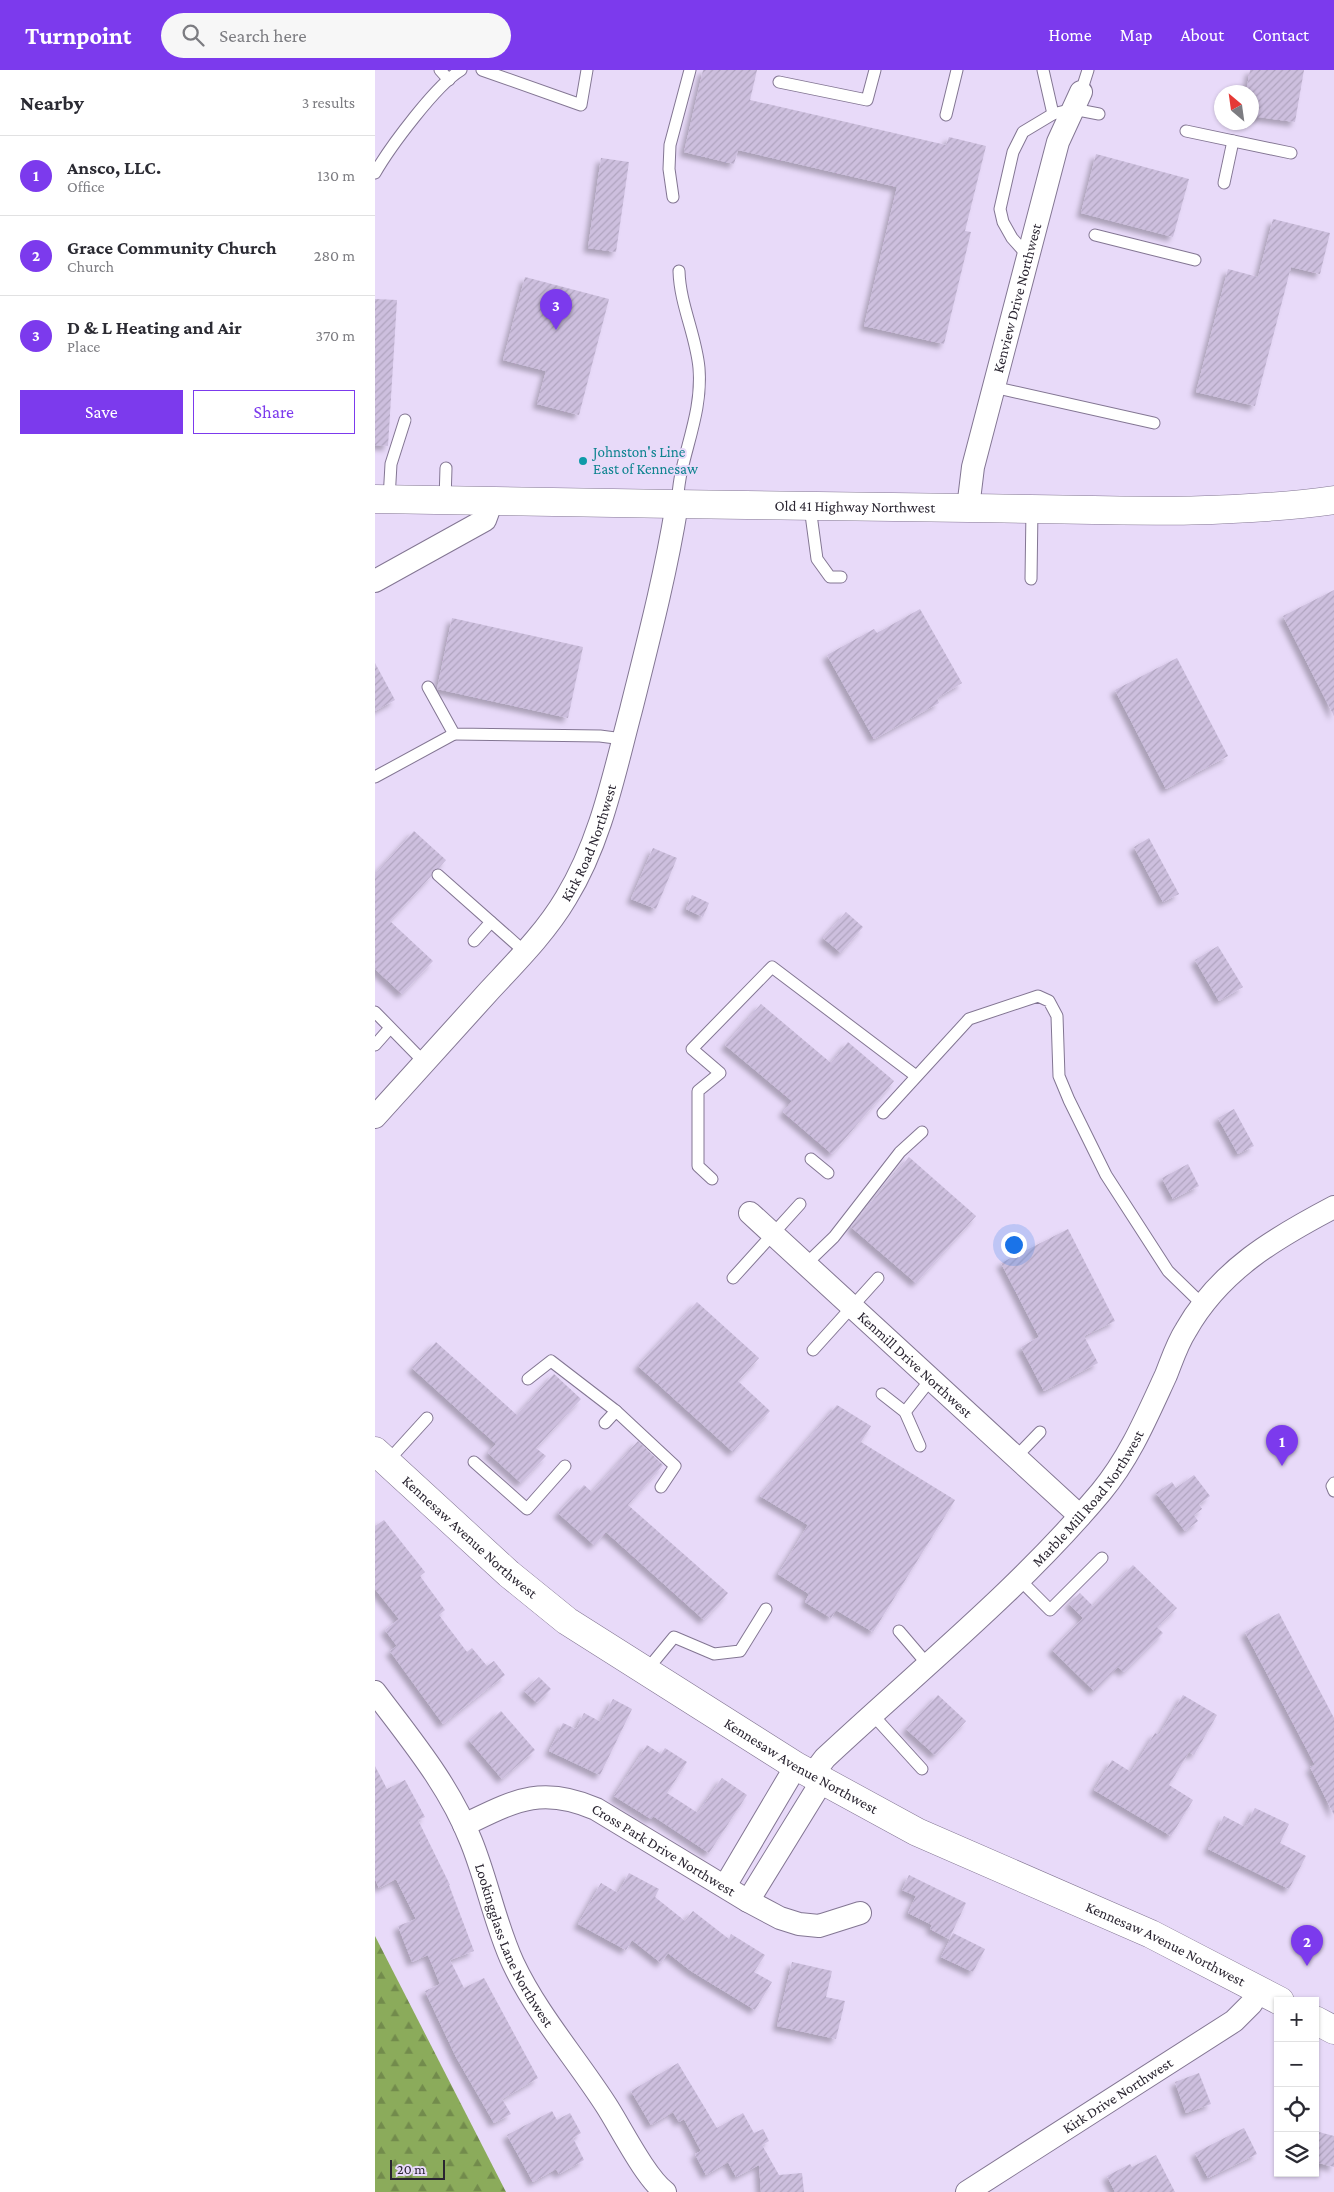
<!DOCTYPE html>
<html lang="en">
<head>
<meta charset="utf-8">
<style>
	:root { --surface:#fff; --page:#f7f7f7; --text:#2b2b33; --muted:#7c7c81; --line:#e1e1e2; --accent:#7c3aed }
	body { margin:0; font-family:"Crimson Pro",serif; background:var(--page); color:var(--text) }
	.controls { position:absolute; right:15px; bottom:15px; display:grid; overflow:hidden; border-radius:0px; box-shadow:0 1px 4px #0004 }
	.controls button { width:45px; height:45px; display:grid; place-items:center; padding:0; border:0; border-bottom:1px solid var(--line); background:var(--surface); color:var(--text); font:25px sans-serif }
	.compass { position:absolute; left:839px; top:15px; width:45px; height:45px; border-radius:50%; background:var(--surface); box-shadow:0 1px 4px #0004; rotate:331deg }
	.scale { position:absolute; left:15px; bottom:12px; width:55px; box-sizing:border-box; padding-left:5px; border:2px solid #2a2531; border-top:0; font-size:14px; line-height:18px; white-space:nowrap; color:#2a2531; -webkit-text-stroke:4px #e8daf9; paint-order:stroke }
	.you { position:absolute; left:638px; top:1174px; width:18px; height:18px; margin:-12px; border:4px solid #fff; border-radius:50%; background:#1a73e8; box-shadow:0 0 0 8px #1a73e833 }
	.badge { display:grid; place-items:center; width:32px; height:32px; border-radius:50%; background:var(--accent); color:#fff; font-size:16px; font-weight:700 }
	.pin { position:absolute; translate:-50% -41px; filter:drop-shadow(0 1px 2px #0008) }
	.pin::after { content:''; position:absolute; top:26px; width:18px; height:15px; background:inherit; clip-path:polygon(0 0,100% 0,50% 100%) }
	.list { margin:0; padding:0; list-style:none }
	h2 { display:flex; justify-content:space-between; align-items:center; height:65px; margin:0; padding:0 20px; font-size:21px }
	h2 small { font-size:16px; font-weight:400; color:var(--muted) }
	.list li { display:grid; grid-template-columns:32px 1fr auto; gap:15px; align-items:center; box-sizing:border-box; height:80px; padding:0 20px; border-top:1px solid var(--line) }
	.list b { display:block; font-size:19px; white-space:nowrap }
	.list p { margin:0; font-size:16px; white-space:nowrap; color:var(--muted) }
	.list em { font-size:16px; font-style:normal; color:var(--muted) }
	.actions { display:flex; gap:10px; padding:15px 20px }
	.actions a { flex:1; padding:11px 0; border:1px solid var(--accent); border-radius:0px; text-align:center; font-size:18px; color:var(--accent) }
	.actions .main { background:var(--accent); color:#fff }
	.icon { flex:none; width:28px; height:28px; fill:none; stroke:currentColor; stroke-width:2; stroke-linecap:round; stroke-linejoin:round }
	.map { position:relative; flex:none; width:959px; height:2122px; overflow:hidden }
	header { display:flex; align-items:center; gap:30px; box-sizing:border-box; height:70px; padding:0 25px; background:var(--accent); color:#fff }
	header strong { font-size:24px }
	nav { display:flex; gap:28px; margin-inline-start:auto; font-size:18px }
	.search { width:350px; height:45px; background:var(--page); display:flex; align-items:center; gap:12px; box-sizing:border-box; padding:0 18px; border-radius:28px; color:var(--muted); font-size:19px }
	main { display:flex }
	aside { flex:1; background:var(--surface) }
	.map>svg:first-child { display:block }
	.forest { fill:url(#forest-firs) }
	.building { fill:url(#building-hatch); filter:url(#shadow) }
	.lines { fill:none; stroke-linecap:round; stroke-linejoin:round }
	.service-casing { stroke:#837693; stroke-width:13 }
	.minor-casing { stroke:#837693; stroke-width:24 }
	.tertiary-casing { stroke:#837693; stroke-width:29 }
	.service { stroke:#fff; stroke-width:11 }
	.minor { stroke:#fff; stroke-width:22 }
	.tertiary { stroke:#fff; stroke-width:28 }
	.culture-dot { fill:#0f9aa8; stroke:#e8daf9; stroke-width:2 }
	.labels { text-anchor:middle; stroke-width:4; stroke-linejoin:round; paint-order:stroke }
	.street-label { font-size:15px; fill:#2a2531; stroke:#e8daf9 }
	.culture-label { font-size:15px; fill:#0d838f; stroke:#e8daf9; text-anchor:start }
</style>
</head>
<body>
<header>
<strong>Turnpoint</strong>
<div class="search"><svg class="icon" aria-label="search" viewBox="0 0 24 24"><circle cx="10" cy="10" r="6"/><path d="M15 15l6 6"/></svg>Search here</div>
<nav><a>Home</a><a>Map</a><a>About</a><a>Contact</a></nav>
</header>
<main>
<aside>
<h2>Nearby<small>3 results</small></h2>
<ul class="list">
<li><span class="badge">1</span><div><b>Ansco, LLC.</b><p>Office</p></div><em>130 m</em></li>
<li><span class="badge">2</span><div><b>Grace Community Church</b><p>Church</p></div><em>280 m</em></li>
<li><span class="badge">3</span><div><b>D &amp; L Heating and Air</b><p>Place</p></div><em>370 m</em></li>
</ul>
<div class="actions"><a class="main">Save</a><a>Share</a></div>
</aside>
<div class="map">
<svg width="959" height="2122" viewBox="0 0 959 2122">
	<defs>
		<pattern id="forest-firs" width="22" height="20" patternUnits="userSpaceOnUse" patternTransform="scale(1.25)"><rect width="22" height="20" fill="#8bab5b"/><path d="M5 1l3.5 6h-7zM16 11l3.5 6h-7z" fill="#728b4c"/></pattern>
		<pattern id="building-hatch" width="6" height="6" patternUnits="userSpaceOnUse" patternTransform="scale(1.25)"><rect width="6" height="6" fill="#cdbfde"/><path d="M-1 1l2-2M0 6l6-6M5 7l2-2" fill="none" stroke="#b0a4bf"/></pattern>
		<filter id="shadow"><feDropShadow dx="-4.5" dy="4.5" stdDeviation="2.5" flood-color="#0004"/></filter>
	</defs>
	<rect width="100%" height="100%" fill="#e8daf9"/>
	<polygon class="forest" points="0,1866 131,2122 0,2122"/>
	<g class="building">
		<polygon points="328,0 382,0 375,30 571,75 574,67 611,76 590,161 596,162 569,274 489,256 522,117 363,80 359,94 309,82"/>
		<polygon points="875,0 929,0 920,52 876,46 876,22 871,22"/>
		<polygon points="721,84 814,109 798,167 706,143"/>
		<polygon points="226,88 254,92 241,182 213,178"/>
		<polygon points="898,149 955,163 945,204 916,197 880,336 821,322 853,199 883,207"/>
		<polygon points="150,207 234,229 204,345 162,334 171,301 128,290"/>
		<polygon points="0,229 22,230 13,376 0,375"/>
		<polygon points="959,520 959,646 908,546"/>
		<polygon points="545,539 587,613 562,628 564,633 499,669 452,585 499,559 502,563"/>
		<polygon points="77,548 208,577 193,648 62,619"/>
		<polygon points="802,588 853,686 791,719 740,620"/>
		<polygon points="0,593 20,630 0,641"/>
		<polygon points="39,761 71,790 64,798 58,800 56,806 15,851 58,891 27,924 0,899 0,804"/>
		<polygon points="774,768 804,824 788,832 759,777"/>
		<polygon points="278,778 302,788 281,839 256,829"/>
		<polygon points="317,825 334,833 328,847 311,839"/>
		<polygon points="471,842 488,857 466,883 448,868"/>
		<polygon points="843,876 868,917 844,931 820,890"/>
		<polygon points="386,934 456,993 473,972 519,1011 457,1084 408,1042 417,1031 350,975"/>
		<polygon points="859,1039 879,1076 863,1084 843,1048"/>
		<polygon points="534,1087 601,1146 541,1213 476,1157"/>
		<polygon points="813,1094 824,1116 798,1129 787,1108"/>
		<polygon points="693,1159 740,1251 709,1266 723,1293 669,1321 646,1277 664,1267 626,1193"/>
		<polygon points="322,1232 384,1288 363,1311 395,1341 358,1382 263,1296"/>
		<polygon points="61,1272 142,1345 179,1304 206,1329 161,1378 171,1386 146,1413 113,1383 121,1374 37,1298"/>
		<polygon points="462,1335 496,1356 486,1372 580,1430 498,1562 461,1540 456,1548 430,1532 434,1524 403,1504 433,1455 385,1426"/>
		<polygon points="263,1371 288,1395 253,1435 353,1523 329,1550 231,1462 219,1475 183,1443 209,1415 217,1422"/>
		<polygon points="819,1405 835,1426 824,1434 827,1439 819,1445 823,1451 810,1461 781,1423 797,1412 801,1418"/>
		<polygon points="9,1450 50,1502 45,1506 70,1540 64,1545 92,1582 97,1578 112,1596 119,1591 130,1605 68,1654 15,1581 22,1576 10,1560 24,1549 0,1519 0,1456"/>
		<polygon points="758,1495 802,1538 782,1557 788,1563 749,1602 743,1597 719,1621 677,1580 708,1548 694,1534 705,1523 718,1536"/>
		<polygon points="904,1543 959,1648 959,1745 935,1697 940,1695 870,1562"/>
		<polygon points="164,1607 176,1619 162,1633 149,1621"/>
		<polygon points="563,1625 591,1651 560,1685 531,1659"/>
		<polygon points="808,1625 842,1645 819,1685 814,1682 794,1715 818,1730 796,1766 719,1720 737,1690 756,1702 780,1663 784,1665"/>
		<polygon points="238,1629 257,1639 225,1705 174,1681 188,1653 201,1659 209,1643 226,1652"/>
		<polygon points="126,1641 160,1680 127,1709 94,1670"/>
		<polygon points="272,1675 286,1684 290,1678 312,1692 292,1723 323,1743 347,1708 372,1725 334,1783 278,1746 276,1749 239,1726"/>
		<polygon points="0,1696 12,1719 30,1710 50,1747 43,1750 75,1815 74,1815 99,1881 75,1890 89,1918 109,1908 163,2008 127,2029 136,2044 119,2053 81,1987 50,1921 65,1914 53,1885 37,1892 23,1856 41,1849 21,1809 4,1818 0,1809"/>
		<polygon points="880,1738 914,1754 905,1773 931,1786 914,1819 833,1779 849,1746 870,1757"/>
		<polygon points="254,1803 284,1819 280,1827 310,1851 318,1841 354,1869 356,1864 390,1885 379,1902 397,1912 380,1940 316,1901 293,1883 286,1893 257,1870 251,1880 203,1854 226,1813 243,1823"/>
		<polygon points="534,1805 591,1833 574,1869 555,1859 557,1855 533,1843 541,1826 527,1820"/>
		<polygon points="578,1863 610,1879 598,1902 566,1887"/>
		<polygon points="417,1892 457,1901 451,1927 470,1931 461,1969 402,1956"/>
		<polygon points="303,1993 342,2058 368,2043 379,2063 388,2059 394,2071 387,2075 404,2105 427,2103 429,2122 386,2122 384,2095 361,2107 353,2092 331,2105 320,2084 326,2081 309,2049 304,2052 298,2042 276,2055 256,2021"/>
		<polygon points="824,2003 836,2034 811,2043 800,2012"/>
		<polygon points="177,2041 182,2050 195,2043 206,2063 198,2068 209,2090 184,2104 181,2099 158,2112 132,2065"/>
		<polygon points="869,2058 882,2084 833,2108 820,2083"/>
		<polygon points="940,2061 959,2066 959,2097 940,2092"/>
		<polygon points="781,2085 800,2122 740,2122 732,2106 755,2094 757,2097"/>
	</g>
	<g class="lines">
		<g class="service-casing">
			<g id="service">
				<polyline points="65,0 74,10"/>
				<polyline points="107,0 206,35 212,0"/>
				<polyline points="668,0 678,44"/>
				<polyline points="404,12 492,30 500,0"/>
				<polyline points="706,22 713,0"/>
				<polyline points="571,45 582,0"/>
				<polyline points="811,61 916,83"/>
				<path d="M0 103C15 77 61 15 86 0"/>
				<polyline points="849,113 858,71"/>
				<polyline points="298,127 294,99 295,75 315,0"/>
				<polyline points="720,165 820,190"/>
				<polyline points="653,186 637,168 628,152 625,139 638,82 648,62 678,44 698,39 724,44"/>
				<polyline points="618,317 779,353"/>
				<polyline points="14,429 16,394 30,350"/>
				<polyline points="70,430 71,398"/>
				<path d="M302 434C303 422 304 411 307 399 315 365 327 334 324 298 321 265 305 235 304 201"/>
				<polyline points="435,437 442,489 455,507 466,507"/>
				<polyline points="656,509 657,439"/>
				<polyline points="53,617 79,664 225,666 248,669"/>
				<polyline points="0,707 79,664"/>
				<polyline points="63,805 150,882"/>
				<polyline points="99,871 116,852"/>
				<polyline points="0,942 49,992"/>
				<polyline points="0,975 15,958"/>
				<polyline points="508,1043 594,949 663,926 674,931 682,946 684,1006 694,1030 731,1105 793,1201 828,1235"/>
				<polyline points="436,1089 453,1103"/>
				<polyline points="337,1109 323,1096 323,1021 345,1003 317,979 397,897 541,1006"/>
				<polyline points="431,1194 459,1167 525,1082 547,1062"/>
				<polyline points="358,1208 425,1134"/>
				<polyline points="438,1280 503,1208"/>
				<polyline points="153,1309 176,1291 241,1341"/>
				<polyline points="507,1324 530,1342 545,1376"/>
				<polyline points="530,1342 556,1309"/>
				<polyline points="230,1353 241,1341 300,1396 286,1417"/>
				<polyline points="641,1387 665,1362"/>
				<polyline points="12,1392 52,1348"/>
				<polyline points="99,1392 152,1439 190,1396"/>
				<polyline points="959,1413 957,1416 959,1421"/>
				<polyline points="644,1509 675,1540 727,1488"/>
				<polyline points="524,1561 553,1595"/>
				<polyline points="271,1601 299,1567 339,1584 365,1581 391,1539"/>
				<polyline points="497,1644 547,1699"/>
			</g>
		</g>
		<g class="minor-casing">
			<g id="minor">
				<path id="s1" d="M593 438 598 397 683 72 706 22"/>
				<polyline points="0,511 110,450 117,431"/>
				<path id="s2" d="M0 1047C38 1005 76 963 114 921 141 892 171 862 191 828 226 771 239 704 256 640 273 572 291 503 302 434"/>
				<path id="s3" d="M375 1143 705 1446"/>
				<path id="s4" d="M0 1622C36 1670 74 1715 96 1771 112 1810 120 1854 138 1893 162 1944 200 1987 231 2035 246 2058 270 2107 290 2122"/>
				<path id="s5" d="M437 1705 450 1688C543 1601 644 1520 726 1422 755 1387 772 1346 791 1305 797 1290 802 1274 811 1260 845 1200 900 1168 959 1137"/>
				<path id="s6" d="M89 1755C139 1731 166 1715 221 1739L373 1831 405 1848 424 1854 444 1856 485 1843"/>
				<polyline points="350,1816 421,1696"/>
				<polyline points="373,1831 447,1711"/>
				<path id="s7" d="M592 2122 859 1951 876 1934 885 1920"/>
			</g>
		</g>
		<g class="tertiary-casing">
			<g id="tertiary">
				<path id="s8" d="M0 429C198 432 395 436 593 438 714 439 839 447 959 430"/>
				<path id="s9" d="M0 1381 134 1504 192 1551 421 1696 542 1762 776 1864 905 1931"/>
				<polyline points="940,1950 959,1960"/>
			</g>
		</g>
		<use href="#service" class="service"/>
		<use href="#minor" class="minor"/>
		<use href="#tertiary" class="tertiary"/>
	</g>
	<circle class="culture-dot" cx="208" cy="391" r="5"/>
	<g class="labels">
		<g class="street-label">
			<text dy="5" stroke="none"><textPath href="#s1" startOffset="216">Kenview Drive Northwest</textPath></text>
			<text dy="5" stroke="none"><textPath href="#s8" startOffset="480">Old 41 Highway Northwest</textPath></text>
			<text dy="5" stroke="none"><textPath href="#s2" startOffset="351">Kirk Road Northwest</textPath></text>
			<text dy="5" stroke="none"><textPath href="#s3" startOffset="224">Kenmill Drive Northwest</textPath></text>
			<text dy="5" stroke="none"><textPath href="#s5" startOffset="392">Marble Mill Road Northwest</textPath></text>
			<text dy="5" stroke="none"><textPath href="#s9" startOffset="128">Kennesaw Avenue Northwest</textPath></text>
			<text dy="5" stroke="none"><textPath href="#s9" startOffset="532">Kennesaw Avenue Northwest</textPath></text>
			<text dy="5" stroke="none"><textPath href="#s6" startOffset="218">Cross Park Drive Northwest</textPath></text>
			<text dy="5" stroke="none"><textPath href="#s9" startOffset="938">Kennesaw Avenue Northwest</textPath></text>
			<text dy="5" stroke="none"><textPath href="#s4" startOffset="291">Lookingglass Lane Northwest</textPath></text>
			<text dy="5" stroke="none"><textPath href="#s7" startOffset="179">Kirk Drive Northwest</textPath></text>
		</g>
		<g class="culture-label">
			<text x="218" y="387">Johnston's Line<tspan x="218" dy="17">East of Kennesaw</tspan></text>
		</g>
	</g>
</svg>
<div class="controls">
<button>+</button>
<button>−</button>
<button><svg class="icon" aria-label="locate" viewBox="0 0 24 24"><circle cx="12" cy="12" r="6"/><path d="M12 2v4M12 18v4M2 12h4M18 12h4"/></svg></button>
<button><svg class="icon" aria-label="layers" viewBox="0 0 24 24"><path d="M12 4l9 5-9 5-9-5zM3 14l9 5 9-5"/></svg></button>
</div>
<svg class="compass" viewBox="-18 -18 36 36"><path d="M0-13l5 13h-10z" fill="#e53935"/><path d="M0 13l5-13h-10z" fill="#7c7c81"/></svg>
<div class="scale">20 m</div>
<div class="you"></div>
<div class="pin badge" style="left:907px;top:1396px">1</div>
<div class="pin badge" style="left:932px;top:1896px">2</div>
<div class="pin badge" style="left:181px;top:260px">3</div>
</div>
</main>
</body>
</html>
